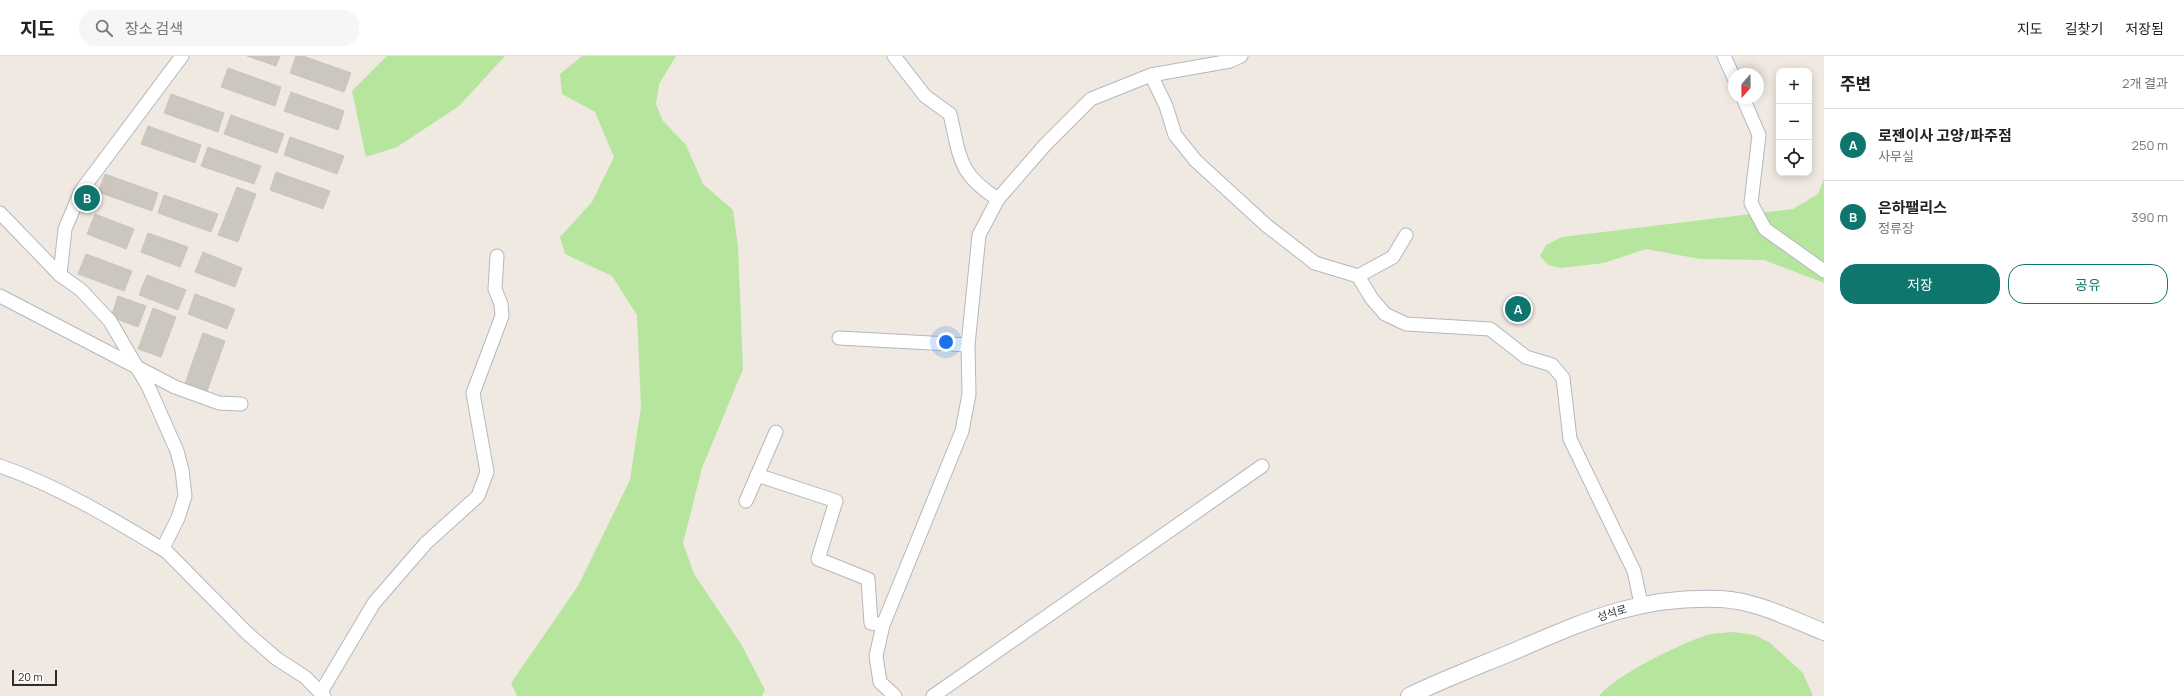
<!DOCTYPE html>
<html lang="ko">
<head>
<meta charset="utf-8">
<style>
	:root { --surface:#fff; --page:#f6f6f6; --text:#222; --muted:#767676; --line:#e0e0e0; --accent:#0f766e }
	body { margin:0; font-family:Manrope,"Noto Sans KR",sans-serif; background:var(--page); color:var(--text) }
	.controls { position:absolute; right:12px; top:12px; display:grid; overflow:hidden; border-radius:8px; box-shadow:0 2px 10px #0003 }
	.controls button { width:36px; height:36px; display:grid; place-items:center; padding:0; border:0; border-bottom:1px solid var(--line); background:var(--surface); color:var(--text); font:20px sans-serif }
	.compass { position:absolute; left:1728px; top:12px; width:36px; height:36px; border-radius:50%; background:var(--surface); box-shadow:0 2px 10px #0003; rotate:200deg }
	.scale { position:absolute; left:12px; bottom:10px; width:45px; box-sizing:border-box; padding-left:4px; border:2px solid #2e2e2e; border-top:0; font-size:11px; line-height:14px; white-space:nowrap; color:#2e2e2e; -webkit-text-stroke:3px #fff; paint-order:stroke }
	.you { position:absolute; left:946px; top:286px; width:14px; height:14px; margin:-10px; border:3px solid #fff; border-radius:50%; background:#1a73e8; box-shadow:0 0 0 6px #1a73e833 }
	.badge { display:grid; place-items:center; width:26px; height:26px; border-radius:50%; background:var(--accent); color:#fff; font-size:13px; font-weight:700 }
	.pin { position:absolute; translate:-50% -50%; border:2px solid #fff; box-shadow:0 1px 4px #0006 }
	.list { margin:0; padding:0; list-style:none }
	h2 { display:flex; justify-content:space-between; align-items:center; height:52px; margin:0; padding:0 16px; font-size:17px }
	h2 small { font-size:13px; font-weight:400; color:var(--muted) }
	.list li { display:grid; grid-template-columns:26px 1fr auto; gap:12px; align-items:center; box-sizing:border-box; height:72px; padding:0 16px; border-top:1px solid var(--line) }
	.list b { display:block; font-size:15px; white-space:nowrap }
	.list p { margin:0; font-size:13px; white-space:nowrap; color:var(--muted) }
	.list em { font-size:13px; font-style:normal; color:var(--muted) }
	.actions { display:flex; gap:8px; padding:12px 16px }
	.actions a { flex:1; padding:9px 0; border:1px solid var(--accent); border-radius:16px; text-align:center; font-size:14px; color:var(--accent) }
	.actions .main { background:var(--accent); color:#fff }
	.icon { flex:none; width:22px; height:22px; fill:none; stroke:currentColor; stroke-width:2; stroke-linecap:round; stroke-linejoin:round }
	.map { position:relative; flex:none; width:1824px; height:640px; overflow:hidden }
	header { display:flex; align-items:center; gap:24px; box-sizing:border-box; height:56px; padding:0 20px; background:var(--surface); border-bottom:1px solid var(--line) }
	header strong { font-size:19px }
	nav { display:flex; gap:22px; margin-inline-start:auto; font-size:14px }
	.search { width:280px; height:36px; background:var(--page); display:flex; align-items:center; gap:10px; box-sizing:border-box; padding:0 14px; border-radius:16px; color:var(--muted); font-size:15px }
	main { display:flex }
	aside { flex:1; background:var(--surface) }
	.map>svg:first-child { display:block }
	.green { fill:#b6e59e }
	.building { fill:#cbc7bf; stroke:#cbc5ba }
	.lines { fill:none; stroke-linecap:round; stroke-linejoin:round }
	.minor-casing { stroke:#b4b7c1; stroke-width:15 }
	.tertiary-casing { stroke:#b4b7c1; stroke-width:18 }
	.minor { stroke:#fff; stroke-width:13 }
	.tertiary { stroke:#fff; stroke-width:16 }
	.labels { text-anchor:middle; stroke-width:3; stroke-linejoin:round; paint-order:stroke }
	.street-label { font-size:11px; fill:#2e2e2e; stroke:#fff }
</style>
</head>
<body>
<header>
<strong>지도</strong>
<div class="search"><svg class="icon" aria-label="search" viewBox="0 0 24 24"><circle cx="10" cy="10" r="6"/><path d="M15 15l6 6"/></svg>장소 검색</div>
<nav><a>지도</a><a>길찾기</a><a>저장됨</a></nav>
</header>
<main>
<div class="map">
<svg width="1824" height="640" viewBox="0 0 1824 640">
	<rect width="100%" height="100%" fill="#efe9e1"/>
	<g class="green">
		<polygon points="387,0 505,0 459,50 397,91 366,101 352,35"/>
		<polygon points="582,0 676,0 659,28 656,48 663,65 686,89 703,128 733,154 738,191 743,313 702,412 683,487 694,518 741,588 765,634 762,640 517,640 511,627 578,530 630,424 641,351 637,259 612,220 565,198 560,181 592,146 614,101 595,56 562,38 560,18"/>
		<polygon points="1824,123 1824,227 1764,204 1700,203 1646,193 1604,207 1561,212 1548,209 1540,200 1546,189 1562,181 1793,153 1818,138"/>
		<path d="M1732 576 1755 579 1769 586 1803 617 1813 640H1599C1617 618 1680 588 1707 579 1715 577 1724 577 1732 576Z"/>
	</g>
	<g class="building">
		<polygon points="247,0 280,0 276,10"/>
		<polygon points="296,0 303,0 351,17 344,36 290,17"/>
		<polygon points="228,12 281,31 275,50 221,31"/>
		<polygon points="291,36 344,55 338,74 284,55"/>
		<polygon points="171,38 224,57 218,76 164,57"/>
		<polygon points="231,59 284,78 277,97 224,78"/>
		<polygon points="148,70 201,89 195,107 141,88"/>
		<polygon points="290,81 344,100 337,118 284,99"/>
		<polygon points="208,91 261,110 254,128 201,110"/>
		<polygon points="276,116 330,135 323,153 270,134"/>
		<polygon points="105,118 158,137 152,155 98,136"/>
		<polygon points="237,131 256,138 238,186 218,179"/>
		<polygon points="164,139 218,158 211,176 158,157"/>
		<polygon points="95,158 134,173 126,193 87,178"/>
		<polygon points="148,177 188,191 180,211 141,196"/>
		<polygon points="203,196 242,212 235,231 195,216"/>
		<polygon points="86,198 132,215 124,235 78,218"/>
		<polygon points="147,219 186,234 178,254 139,239"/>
		<polygon points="195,238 235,253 227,273 188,258"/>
		<polygon points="118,240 146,250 138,271 111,261"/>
		<polygon points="153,252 176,261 161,301 138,293"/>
		<polygon points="203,277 225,285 206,338 184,330"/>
	</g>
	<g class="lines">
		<g class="minor-casing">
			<g id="minor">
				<path d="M894 0 925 40 950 58C960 101 958 118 998 143"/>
				<polyline points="1724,0 1734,22"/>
				<polyline points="1151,19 1166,50 1175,79 1196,105 1266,169 1315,207 1358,220 1372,243 1385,258 1406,268 1490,273 1526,301 1552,309 1563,322 1570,383 1634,515 1641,548"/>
				<polyline points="1743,42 1759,79 1751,147 1765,173 1824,215"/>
				<polyline points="0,157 60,219 81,234 110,265 149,332 177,395 182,414 185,440 178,462 163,492 247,577 277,603 305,621 324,640"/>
				<polyline points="60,219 65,173 81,135 182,0"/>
				<polyline points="1358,220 1393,201 1406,179"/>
				<polyline points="0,240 175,331 219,347 241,348"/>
				<polyline points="839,282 968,289"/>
				<path d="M0 410C58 430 111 462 164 494"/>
				<polyline points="757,419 836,445 818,503 868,523 871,567 883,569"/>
				<polyline points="746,445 776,376"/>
				<polyline points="321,636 374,547 426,487 478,440 487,416 473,337 502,260 501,248 495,233 497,200"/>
				<polyline points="895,640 880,626 876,600 883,569 962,375 969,338 968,289 979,179 998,143 1045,89 1091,43 1151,19 1230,5 1241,0"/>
				<polyline points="933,640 1262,410"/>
			</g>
		</g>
		<g class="tertiary-casing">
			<path id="tertiary" d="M1409 640C1442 624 1476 611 1510 597 1583 566 1638 539 1721 543 1757 545 1791 563 1824 576"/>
		</g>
		<use href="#minor" class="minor"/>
		<use href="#tertiary" class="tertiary"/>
	</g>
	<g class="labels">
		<g class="street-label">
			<text transform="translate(1612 557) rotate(-17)" y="4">성석로</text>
		</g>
	</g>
</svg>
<div class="controls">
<button>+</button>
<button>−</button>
<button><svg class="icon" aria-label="locate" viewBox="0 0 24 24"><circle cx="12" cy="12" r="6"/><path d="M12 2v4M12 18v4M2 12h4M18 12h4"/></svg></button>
</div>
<svg class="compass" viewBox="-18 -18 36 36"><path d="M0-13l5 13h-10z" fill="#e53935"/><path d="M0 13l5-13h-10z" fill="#767676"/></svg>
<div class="scale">20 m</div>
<div class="you"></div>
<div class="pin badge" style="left:1518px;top:253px">A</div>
<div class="pin badge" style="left:87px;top:142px">B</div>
</div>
<aside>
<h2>주변<small>2개 결과</small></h2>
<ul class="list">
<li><span class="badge">A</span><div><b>로젠이사 고양/파주점</b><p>사무실</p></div><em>250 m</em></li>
<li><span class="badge">B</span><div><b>은하팰리스</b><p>정류장</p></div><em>390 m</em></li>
</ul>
<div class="actions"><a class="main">저장</a><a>공유</a></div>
</aside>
</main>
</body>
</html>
